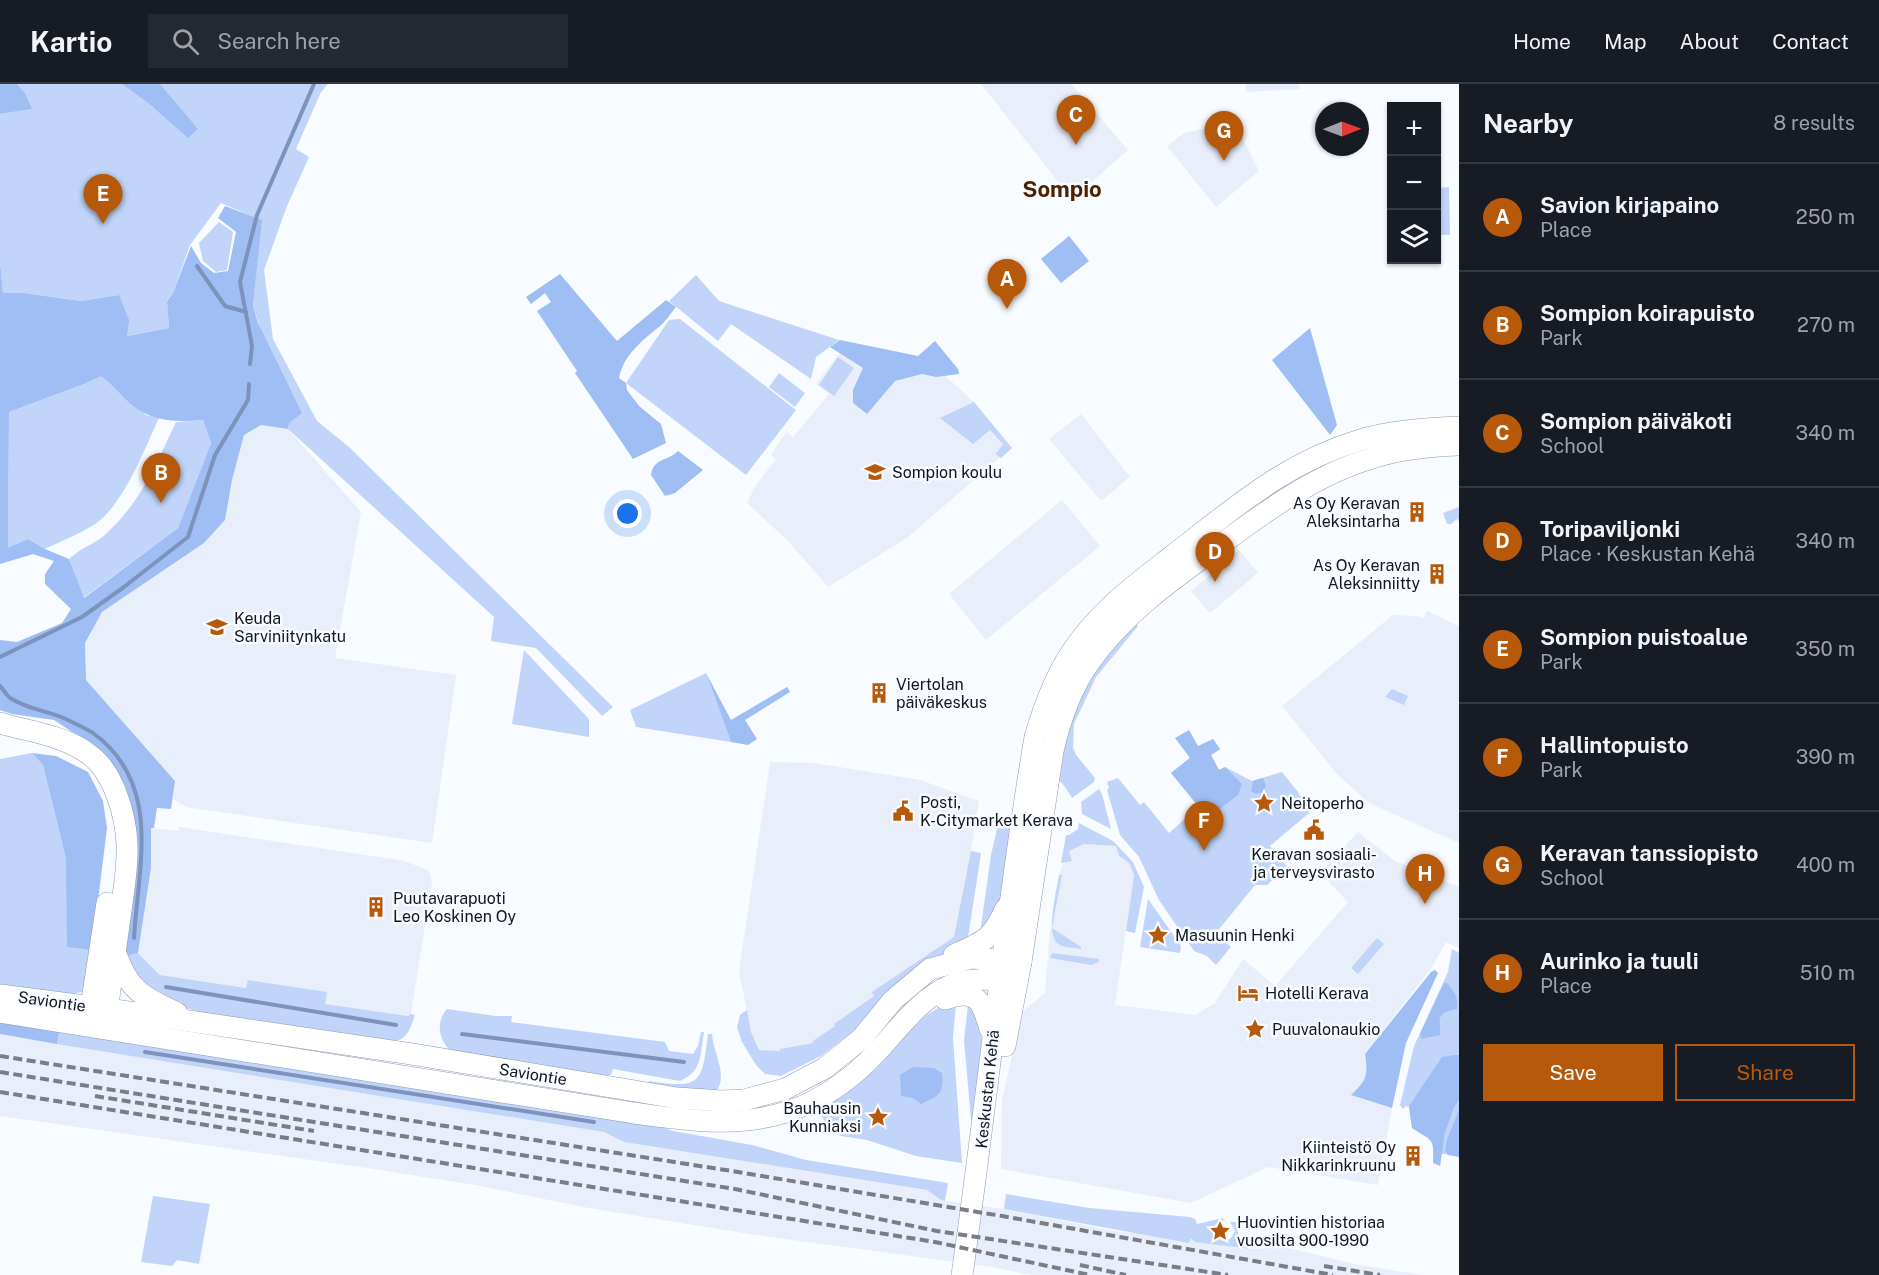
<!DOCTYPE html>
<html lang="en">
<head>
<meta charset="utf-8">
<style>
	:root { --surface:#171b24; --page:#242831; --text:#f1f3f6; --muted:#9ea1a6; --line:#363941; --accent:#b7590a }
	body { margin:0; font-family:"Public Sans",sans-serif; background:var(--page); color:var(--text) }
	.controls { position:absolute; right:18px; top:18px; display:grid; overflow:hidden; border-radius:0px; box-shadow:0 2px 4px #0004 }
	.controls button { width:54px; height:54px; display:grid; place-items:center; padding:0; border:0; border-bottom:2px solid var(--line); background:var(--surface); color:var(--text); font:30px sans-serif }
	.compass { position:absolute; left:1315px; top:18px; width:54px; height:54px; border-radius:50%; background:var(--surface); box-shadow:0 2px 4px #0004; rotate:89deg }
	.you { position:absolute; left:628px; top:430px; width:21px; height:21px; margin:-15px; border:4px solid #fff; border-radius:50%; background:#1a73e8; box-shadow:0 0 0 9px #1a73e833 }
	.badge { display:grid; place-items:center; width:39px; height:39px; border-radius:50%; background:var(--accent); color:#fff; font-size:20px; font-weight:700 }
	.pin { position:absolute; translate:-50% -50px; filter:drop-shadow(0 2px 3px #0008) }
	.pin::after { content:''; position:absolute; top:32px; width:21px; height:18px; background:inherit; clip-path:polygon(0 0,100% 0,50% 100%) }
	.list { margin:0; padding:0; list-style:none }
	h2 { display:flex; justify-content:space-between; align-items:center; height:78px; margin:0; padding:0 24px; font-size:26px }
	h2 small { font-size:20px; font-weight:400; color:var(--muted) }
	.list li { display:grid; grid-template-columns:39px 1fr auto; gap:18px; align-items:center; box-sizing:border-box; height:108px; padding:0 24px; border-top:2px solid var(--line) }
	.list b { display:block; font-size:22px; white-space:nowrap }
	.list p { margin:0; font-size:20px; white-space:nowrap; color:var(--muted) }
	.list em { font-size:20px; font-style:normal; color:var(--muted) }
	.actions { display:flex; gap:12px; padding:18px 24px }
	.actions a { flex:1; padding:14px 0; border:2px solid var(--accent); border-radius:0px; text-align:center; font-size:21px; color:var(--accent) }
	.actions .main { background:var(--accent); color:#fff }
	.icon { flex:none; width:33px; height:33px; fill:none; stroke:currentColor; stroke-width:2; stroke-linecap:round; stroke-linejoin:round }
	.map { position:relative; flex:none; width:1459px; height:1191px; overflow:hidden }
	header { display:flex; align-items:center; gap:36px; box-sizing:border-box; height:84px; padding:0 30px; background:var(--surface); border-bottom:2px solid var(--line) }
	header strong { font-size:28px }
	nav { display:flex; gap:33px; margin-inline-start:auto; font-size:21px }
	.search { width:420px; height:54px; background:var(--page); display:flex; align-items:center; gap:15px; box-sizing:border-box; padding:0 21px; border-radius:0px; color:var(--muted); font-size:22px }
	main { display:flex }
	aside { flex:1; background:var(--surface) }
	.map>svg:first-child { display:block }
	.built { fill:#e8effa }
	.green { fill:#c0d5f9 }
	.forest { fill:#9fbef4; fill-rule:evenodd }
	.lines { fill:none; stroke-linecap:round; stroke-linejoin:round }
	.stream { stroke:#7c93bb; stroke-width:4 }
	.major-casing { stroke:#8f9bb0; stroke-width:22 }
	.major { stroke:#fff; stroke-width:21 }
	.rail { stroke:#7a7e84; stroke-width:4; stroke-dasharray:9 4.5; stroke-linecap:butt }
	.labels { text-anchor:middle; stroke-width:5; stroke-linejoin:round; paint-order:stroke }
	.poi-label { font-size:16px; fill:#12161e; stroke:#f8fbff; text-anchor:start }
	.street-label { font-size:16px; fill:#12161e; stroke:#f8fbff }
	.district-label { font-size:22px; font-weight:bold; fill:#4d2000; stroke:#f8fbff }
</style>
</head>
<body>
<header>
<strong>Kartio</strong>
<div class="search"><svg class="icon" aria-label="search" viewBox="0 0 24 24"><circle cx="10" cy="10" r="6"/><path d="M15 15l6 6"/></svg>Search here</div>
<nav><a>Home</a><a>Map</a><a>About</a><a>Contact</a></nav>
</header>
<main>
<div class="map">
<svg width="1459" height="1191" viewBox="0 0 1459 1191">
	<rect width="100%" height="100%" fill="#f8fbff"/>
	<g class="built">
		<polygon points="981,0 1071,0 1128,66 1072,115"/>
		<polygon points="1246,0 1299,0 1300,5 1246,8"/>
		<polygon points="1234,38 1259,87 1216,123 1167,62 1184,49"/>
		<polygon points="845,262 930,278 974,318 1011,364 907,454 828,503 789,458 747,419 756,401 776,375 771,371 786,348 793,353 829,310 816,300"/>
		<polygon points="1081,330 1130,393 1101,417 1049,355"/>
		<polygon points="261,341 288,345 361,428 335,574 456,591 432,759 186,723 173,715 175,697 86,596 85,559 102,528 204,459 225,436 232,396 244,351"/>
		<polygon points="1062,416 1100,462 986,556 949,510"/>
		<polygon points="1239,466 1258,489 1210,529 1191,507"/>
		<polygon points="1427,527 1459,542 1459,759 1369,719 1337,690 1282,622 1393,531 1417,532 1423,534"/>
		<polygon points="770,678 814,679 920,696 979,717 957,853 814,961 778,969 755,967 739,887"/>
		<polygon points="179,743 405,777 429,787 432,798 411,930 408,932 325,920 248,896 247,904 160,891 138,869 151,784 151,744 178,747"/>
		<polygon points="1358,748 1395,777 1459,803 1459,864 1446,858 1430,886 1365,970 1367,988 1362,1001 1352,1011 1392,1024 1378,1101 1268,1083 1191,1119 1001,1085 1002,1016 1022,928 1045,909 1050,848 1059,791 1068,766 1084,760 1116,762 1119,772 1129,779 1134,791 1115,921 1195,931 1215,919 1243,875 1275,902 1348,818 1320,789"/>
		<polygon points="0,950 604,1048 624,1058 927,1106 941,1116 1004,1125 1115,1147 1191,1154 1236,1164 1258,1165 1280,1162 1359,1181 1422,1191 1032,1191 992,1183 750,1150 589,1124 475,1101 367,1084 0,1032"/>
	</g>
	<g class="green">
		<polygon points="17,0 122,0 153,23 197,45 160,0 328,0 321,8 296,65 309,73 287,122 264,186 273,255 317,337 349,363 613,623 602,632 536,564 491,557 494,533 288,345 289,339 253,221 261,136 221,119 190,161 173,209 167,216 169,244 126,252 119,211 81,217 24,209 3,209 0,177 0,30 31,25 25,9"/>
		<polygon points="1449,103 1450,151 1437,151 1437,104"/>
		<polygon points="219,138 233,148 227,186 216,188 203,177 199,159"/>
		<polygon points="696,191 719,217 839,256 816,273 811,295 731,240 718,257 669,217"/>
		<polygon points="680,235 796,326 746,391 626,299 669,236"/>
		<polygon points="838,273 854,284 834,312 819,301"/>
		<polygon points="779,289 805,309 795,323 769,303"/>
		<path d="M101 291 146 331 159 334C144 366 124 420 95 440 80 450 61 457 45 465L28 455 8 465 9 328 84 300Z"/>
		<polygon points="974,318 1012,364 1001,374 996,370 1003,360 990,346 973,360 940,334"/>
		<path d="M203 336 211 359 178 444 83 514 69 475C80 464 97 459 107 449 142 416 156 380 176 338Z"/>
		<polygon points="1459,423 1459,438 1457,435 1451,440 1447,440 1443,429"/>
		<polygon points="1134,538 1138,542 1096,593 1074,640 1073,664 1076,671 1095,694 1094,698 1072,714 1065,703 1058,695 1063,663 1082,602"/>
		<polygon points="524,566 589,635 589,653 512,640"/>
		<polygon points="706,589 731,658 636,643 630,626"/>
		<polygon points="1392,605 1408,612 1404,621 1385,613"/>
		<polygon points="1213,655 1220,665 1211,671 1219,686 1225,683 1252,697 1282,688 1298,708 1309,729 1270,762 1287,783 1267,801 1255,801 1216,849 1231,863 1216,881 1207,872 1194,867 1159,816 1139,773 1120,751 1107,706 1109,704 1107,698 1118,694 1140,721 1144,718 1169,749 1189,731 1198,740 1207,733 1171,689"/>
		<polygon points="32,669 43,681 66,775 67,793 92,866 89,893 82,908 67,911 0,903 0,675"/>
		<polygon points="1099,705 1102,710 1111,745 1082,730 1081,718"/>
		<polygon points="999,736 1013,744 1001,821 980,850 991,771"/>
		<polygon points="1079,739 1113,757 1133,778 1144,803 1135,849 1126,847 1134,791 1129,779 1119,772 1116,762 1084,760 1069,767 1072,777 1061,779 1066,751 1069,751 1078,745"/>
		<polygon points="971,767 981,769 967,860 821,972 781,992 765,990 756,981 742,958 737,943 740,931 747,926 751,948 759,966 780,967 780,965 813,959 813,957 835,942 834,940 874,912 872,908 954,853"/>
		<path d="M1059 791H1062L1052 844 1081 863V865C1074 864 1064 864 1058 860 1045 849 1057 806 1059 791Z"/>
		<polygon points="1148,815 1179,859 1181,862 1180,869 1140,863"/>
		<polygon points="1377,854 1384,860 1358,890 1351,884"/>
		<polygon points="1452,865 1459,869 1459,1072 1436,1069 1440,1052 1412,1044 1409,1023 1406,1022 1403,1025 1400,1021 1414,962 1448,888"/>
		<path d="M138 869 160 891 246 904 248 896 320 907 327 908 325 920 408 932 411 930 415 931C409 949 407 956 387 959L208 930 179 922 153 910 123 873Z"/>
		<polygon points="1052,869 1099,875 1099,878 1091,881 1050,874"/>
		<polygon points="949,917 956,920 953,954 962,1079 916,1072 867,1056 841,1052 833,1049 826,1041 822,1032 827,1019 919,936"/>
		<polygon points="975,918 983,938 975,1036 971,1036 964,956 968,921"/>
		<path d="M447 925 496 932H512L511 938 665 958 669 967 693 970 698 962 701 948H704C700 970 703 987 680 997L613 985 611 991 585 992 454 970C440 959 434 940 447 925Z"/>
		<polygon points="60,945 638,1035 673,1047 752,1061 806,1076 948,1099 945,1117 941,1116 927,1106 624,1058 604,1048 57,960"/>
		<path d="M708 950H712C713 969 728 990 717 1006H671L649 999V997C701 1005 702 1000 708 950Z"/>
		<path d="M1006 1110 1089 1124 1190 1133 1195 1135 1197 1140 1223 1134 1224 1136 1217 1139 1214 1144 1217 1154 1223 1157 1230 1155 1235 1147 1230 1138H1236C1238 1150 1239 1159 1250 1165L1195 1158 1191 1154 1189 1159 1004 1125Z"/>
		<polygon points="153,1112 210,1120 199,1180 177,1176 172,1182 141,1178"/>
	</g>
	<g class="forest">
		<polygon points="0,0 17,0 25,9 32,25 0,30"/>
		<polygon points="122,0 160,0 198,45 188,54 153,23"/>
		<path d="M225 122 262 136 253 221 258 239 302 329 289 339 288 345 261 341 244 351 232 396 225 436 204 459 102 528 85 559 86 596 175 697 171 725 157 724 154 744H151V784L138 869 123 873 134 743 125 701 101 667 54 636 12 630 0 626V556L17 558 62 539 71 525 45 500V490L54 477 33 470 0 480V177L3 209H24L81 217 119 211 129 236 127 252 169 244 167 217 173 209 191 162 201 179 214 189 228 187 236 148 218 134ZM101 292C112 300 121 311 132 321 152 338 177 338 203 336L211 359 178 444 84 514 69 475 45 465 28 455 8 464 9 328 84 300Z"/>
		<polygon points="1069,152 1089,177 1061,199 1041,175"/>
		<path d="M560 190 617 257 666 216 676 223C671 229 666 237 660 242 642 257 624 270 619 294L626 299 627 306 639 322 661 340 666 359 633 375 575 289 577 287 537 227 551 218 545 209 531 220 526 213Z"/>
		<polygon points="1310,244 1337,341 1330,351 1272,276"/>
		<polygon points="840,256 918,272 935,257 958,285 959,290 936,293 922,290 895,297 867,330 853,319 853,306 863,284 830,263"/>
		<path d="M678 367 703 386 675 409 665 412 651 391C654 373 667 378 678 367Z"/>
		<polygon points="706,589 731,636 787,603 790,608 745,636 757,655 748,661 731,658"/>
		<polygon points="1189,646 1198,662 1213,655 1220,665 1211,671 1219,686 1225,683 1242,700 1238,711 1208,734 1171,689 1190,674 1175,654"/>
		<polygon points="32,669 56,672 88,688 103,717 107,744 92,866 67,863 66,775 43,681"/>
		<polygon points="1263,694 1266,702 1263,708 1256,710 1251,707 1253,697"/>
		<path d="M1435 886 1438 889 1406 959 1392 1024 1351 1011C1367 996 1368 991 1365 970L1431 888Z"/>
		<path d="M1444 899H1447C1454 907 1459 914 1457 925 1434 929 1441 935 1440 951L1421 955 1420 950Z"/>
		<polygon points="0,934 60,945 57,960 0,950"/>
		<path d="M1455 971H1459V1016L1454 1023 1445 1049 1440 1082 1433 1079C1434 1053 1433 1058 1412 1044L1409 1022 1442 973Z"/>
		<path d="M913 983 934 984 942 989C944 1010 939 1012 921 1020L913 1014 901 1012 900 991Z"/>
		<polygon points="1459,1026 1459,1073 1448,1071 1445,1066 1447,1055"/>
	</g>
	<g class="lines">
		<g class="stream">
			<polyline points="197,182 225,222 246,228"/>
			<polyline points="250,280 252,262 240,198 257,131 314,0"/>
			<polyline points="0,573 82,533 124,503 188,453 215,371 248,316 249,300"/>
			<path d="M0 602C4 606 7 613 12 615 29 626 50 627 68 636 76 640 85 644 93 649 163 700 138 782 134 854"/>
			<polyline points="166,903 396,941"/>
			<polyline points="462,950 684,978"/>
			<polyline points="145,968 594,1038"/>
		</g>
		<g class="major-casing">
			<g id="major">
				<path d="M0 639C30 648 64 651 90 671 114 689 126 732 127 761 128 785 123 810 120 834 115 869 110 903 106 938"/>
				<path d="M116 870C129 907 143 913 177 929"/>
				<path d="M954 871C985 857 992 855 1006 824"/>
				<polyline points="0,911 108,925 412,970 677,1014 722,1017 744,1016 785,1005 825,984 861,955 893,916 930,885 972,874 1021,878"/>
				<path d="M945 915C978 904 982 917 990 945"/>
				<path d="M0 928 634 1029C693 1037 748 1046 805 1021 831 1009 856 990 875 970 898 946 918 916 949 902 970 893 994 895 1017 897"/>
				<polyline points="89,936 107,819"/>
				<path d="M1005 962 1021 878 1053 667C1060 636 1070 606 1089 579 1122 531 1173 495 1220 461 1266 427 1314 392 1369 375 1398 365 1429 362 1459 361"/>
				<path d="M962 1191C988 1012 1005 831 1035 653 1044 622 1055 592 1073 566 1099 527 1136 500 1172 472 1233 425 1284 379 1360 356 1392 346 1426 345 1459 343"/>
			</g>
		</g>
		<use href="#major" class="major"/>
		<g class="rail">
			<polyline points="0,972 738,1088 1002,1132 1333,1191"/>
			<polyline points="0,988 735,1105 937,1147 1228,1191"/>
			<polyline points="0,1008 935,1158 1090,1191"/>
			<polyline points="95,1012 314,1047"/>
			<polyline points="1080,1181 1126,1191"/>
			<polyline points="1324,1182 1380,1191"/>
		</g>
	</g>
	<defs>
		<g id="school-bare" transform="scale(1.62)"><path d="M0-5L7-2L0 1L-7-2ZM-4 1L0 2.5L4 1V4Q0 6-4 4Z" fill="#b7590a" stroke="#f8fbff" stroke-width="2.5" paint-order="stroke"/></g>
		<g id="building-bare" transform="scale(1.62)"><path d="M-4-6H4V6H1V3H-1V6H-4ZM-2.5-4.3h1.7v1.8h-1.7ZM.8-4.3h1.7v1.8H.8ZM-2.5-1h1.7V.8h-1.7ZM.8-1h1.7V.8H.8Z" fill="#b7590a" stroke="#f8fbff" stroke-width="2.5" paint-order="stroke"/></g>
		<g id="sight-bare" transform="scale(1.62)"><path d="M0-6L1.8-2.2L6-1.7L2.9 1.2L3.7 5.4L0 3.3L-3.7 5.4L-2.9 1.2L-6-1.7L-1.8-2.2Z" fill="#b7590a" stroke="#f8fbff" stroke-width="2.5" paint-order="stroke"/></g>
		<g id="civic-bare" transform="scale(1.62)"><path d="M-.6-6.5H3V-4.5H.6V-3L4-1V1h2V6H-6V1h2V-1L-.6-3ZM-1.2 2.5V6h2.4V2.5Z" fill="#b7590a" stroke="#f8fbff" stroke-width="2.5" paint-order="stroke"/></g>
		<g id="hotel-bare" transform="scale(1.62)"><path d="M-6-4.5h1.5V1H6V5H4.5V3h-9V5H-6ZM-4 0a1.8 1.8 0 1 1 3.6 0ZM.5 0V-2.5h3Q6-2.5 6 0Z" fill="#b7590a" stroke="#f8fbff" stroke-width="2.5" paint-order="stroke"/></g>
	</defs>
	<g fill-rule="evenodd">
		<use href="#school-bare" x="875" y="388"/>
		<use href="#building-bare" x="1417" y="428"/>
		<use href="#building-bare" x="1437" y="490"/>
		<use href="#school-bare" x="217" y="543"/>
		<use href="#building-bare" x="879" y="609"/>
		<use href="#sight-bare" x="1264" y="719"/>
		<use href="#civic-bare" x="903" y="727"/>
		<use href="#civic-bare" x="1314" y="746"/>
		<use href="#building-bare" x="376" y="823"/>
		<use href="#sight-bare" x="1158" y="851"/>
		<use href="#hotel-bare" x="1248" y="909"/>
		<use href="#sight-bare" x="1255" y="945"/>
		<use href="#sight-bare" x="878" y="1033"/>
		<use href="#building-bare" x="1413" y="1072"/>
		<use href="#sight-bare" x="1220" y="1147"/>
	</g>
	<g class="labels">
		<g class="poi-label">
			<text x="892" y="394">Sompion koulu</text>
			<text x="1400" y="425" text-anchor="end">As Oy Keravan<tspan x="1400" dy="18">Aleksintarha</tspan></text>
			<text x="1420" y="487" text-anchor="end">As Oy Keravan<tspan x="1420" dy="18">Aleksinniitty</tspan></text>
			<text x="234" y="540">Keuda<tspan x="234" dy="18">Sarviniitynkatu</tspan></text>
			<text x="896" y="606">Viertolan<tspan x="896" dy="18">päiväkeskus</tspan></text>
			<text x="920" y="724">Posti,<tspan x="920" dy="18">K-Citymarket Kerava</tspan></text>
			<text x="1281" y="725">Neitoperho</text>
			<text x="1314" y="776" text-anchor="middle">Keravan sosiaali-<tspan x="1314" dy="18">ja terveysvirasto</tspan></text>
			<text x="393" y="820">Puutavarapuoti<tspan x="393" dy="18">Leo Koskinen Oy</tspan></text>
			<text x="1175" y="857">Masuunin Henki</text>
			<text x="1265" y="915">Hotelli Kerava</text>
			<text x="1272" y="951">Puuvalonaukio</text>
			<text x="861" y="1030" text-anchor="end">Bauhausin<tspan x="861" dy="18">Kunniaksi</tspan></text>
			<text x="1396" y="1069" text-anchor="end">Kiinteistö Oy<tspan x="1396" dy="18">Nikkarinkruunu</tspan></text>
			<text x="1237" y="1144">Huovintien historiaa<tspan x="1237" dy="18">vuosilta 900-1990</tspan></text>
		</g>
		<g class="street-label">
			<text transform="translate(52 917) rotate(8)" y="6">Saviontie</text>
			<text transform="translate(533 990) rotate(9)" y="6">Saviontie</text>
			<text transform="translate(987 1005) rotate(-84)" y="6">Keskustan Kehä</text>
		</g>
		<g class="district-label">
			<text x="1062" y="113">Sompio</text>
		</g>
	</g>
</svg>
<div class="controls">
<button>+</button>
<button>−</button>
<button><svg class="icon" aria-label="layers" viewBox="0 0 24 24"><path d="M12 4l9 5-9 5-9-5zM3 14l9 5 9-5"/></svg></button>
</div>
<svg class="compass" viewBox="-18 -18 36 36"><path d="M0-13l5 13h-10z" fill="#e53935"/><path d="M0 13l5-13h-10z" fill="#9ea1a6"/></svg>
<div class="you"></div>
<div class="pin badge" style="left:1007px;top:225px">A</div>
<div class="pin badge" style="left:161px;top:419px">B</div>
<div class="pin badge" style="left:1076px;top:61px">C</div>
<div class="pin badge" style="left:1215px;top:498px">D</div>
<div class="pin badge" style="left:103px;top:140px">E</div>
<div class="pin badge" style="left:1204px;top:767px">F</div>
<div class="pin badge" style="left:1224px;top:77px">G</div>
<div class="pin badge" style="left:1425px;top:820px">H</div>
</div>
<aside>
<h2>Nearby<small>8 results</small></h2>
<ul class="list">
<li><span class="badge">A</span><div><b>Savion kirjapaino</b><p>Place</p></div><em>250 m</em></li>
<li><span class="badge">B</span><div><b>Sompion koirapuisto</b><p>Park</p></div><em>270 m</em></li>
<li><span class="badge">C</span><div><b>Sompion päiväkoti</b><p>School</p></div><em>340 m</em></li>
<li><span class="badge">D</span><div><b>Toripaviljonki</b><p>Place · Keskustan Kehä</p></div><em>340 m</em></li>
<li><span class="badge">E</span><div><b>Sompion puistoalue</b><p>Park</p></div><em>350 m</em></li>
<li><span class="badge">F</span><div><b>Hallintopuisto</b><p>Park</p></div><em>390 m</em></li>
<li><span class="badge">G</span><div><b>Keravan tanssiopisto</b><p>School</p></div><em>400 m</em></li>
<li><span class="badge">H</span><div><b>Aurinko ja tuuli</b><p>Place</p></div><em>510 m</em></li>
</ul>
<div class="actions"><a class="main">Save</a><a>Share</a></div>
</aside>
</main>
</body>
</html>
